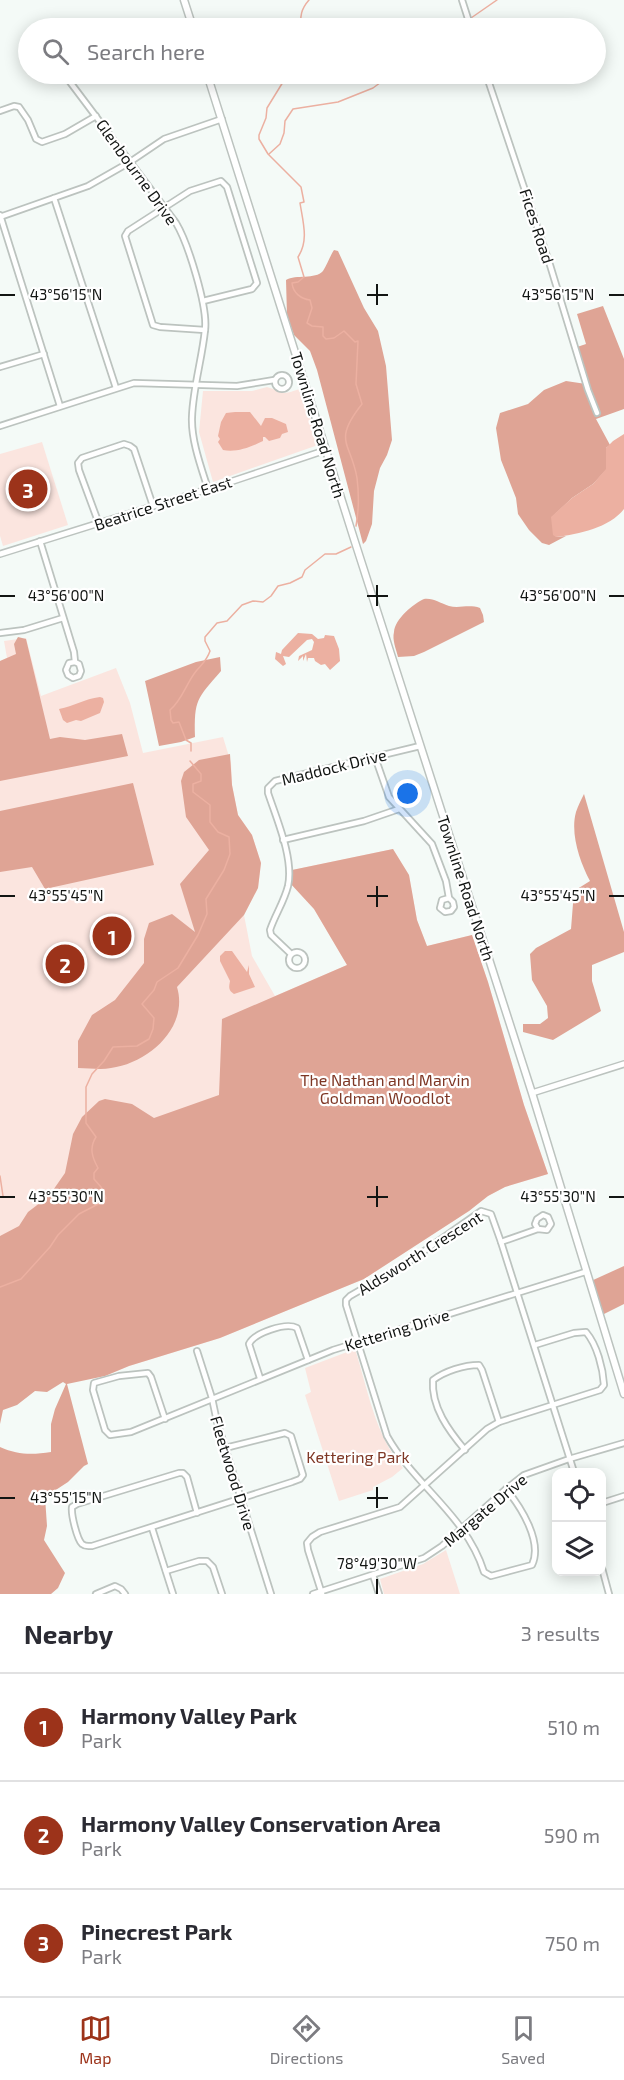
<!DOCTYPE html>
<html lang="en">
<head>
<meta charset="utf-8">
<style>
	:root { --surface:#fff; --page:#f7f7f7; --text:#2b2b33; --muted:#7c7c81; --line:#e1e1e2; --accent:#9c331a }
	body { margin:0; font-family:"Exo 2",sans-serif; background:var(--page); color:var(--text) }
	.controls { position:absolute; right:18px; bottom:18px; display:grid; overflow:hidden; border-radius:12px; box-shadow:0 3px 15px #0003 }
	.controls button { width:54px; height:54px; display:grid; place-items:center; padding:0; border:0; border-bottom:2px solid var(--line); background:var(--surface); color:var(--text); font:30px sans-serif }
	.you { position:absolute; left:408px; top:794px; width:21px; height:21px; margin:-15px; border:4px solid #fff; border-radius:50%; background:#1a73e8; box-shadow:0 0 0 9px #1a73e833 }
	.badge { display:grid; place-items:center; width:39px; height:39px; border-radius:50%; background:var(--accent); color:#fff; font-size:20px; font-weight:700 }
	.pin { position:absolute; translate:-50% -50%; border:3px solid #fff; box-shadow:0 2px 6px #0006 }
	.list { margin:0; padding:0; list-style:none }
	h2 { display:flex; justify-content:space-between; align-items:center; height:78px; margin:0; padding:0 24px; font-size:26px }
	h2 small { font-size:20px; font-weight:400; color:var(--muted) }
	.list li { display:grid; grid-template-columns:39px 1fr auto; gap:18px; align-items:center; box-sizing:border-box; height:108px; padding:0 24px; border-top:2px solid var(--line) }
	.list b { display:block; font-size:22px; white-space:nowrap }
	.list p { margin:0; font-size:20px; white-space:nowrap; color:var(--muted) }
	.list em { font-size:20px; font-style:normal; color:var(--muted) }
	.icon { flex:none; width:33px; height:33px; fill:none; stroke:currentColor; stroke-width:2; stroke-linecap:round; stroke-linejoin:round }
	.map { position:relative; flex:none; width:624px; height:1594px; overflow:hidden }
	.search { position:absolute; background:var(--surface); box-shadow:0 3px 15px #0003; left:18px; right:18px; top:18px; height:66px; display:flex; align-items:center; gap:15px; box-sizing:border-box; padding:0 21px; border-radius:33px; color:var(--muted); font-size:22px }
	.sheet { height:402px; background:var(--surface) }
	nav { display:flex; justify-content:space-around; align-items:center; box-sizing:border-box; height:84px; border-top:2px solid var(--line); background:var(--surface); font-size:16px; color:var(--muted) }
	nav a { display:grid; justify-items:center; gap:3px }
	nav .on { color:var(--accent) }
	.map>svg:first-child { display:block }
	.green { fill:#fbe5df }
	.forest { fill:#dfa495 }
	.water { fill:#ecb0a1 }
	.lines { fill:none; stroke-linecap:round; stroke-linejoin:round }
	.stream { stroke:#ecb0a1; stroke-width:1.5 }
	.minor-casing { stroke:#bcc3bf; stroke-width:8 }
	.tertiary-casing { stroke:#bcc3bf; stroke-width:8 }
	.secondary-casing { stroke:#bcc3bf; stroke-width:9 }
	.minor { stroke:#fff; stroke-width:4.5 }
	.tertiary { stroke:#fff; stroke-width:5 }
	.secondary { stroke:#fff; stroke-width:6 }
	.ticks { fill:none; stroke:#121513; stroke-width:2 }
	.labels { text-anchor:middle; stroke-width:4.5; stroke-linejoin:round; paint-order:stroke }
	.street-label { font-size:16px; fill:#121513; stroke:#fff }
	.park-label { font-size:16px; fill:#7e3725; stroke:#fff }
	.ticks-label { font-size:15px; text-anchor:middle; fill:#121513; stroke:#fff; stroke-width:4.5; stroke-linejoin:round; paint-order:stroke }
</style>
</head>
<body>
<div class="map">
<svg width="624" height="1594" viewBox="0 0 624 1594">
	<rect width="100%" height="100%" fill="#f4faf7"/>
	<g class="green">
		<path d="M267 387C287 393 280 396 302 388L318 445 213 482 199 432 203 391H252Z"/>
		<polygon points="42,442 68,525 3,546 0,536 0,454"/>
		<polygon points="26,638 41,696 116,668 130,703 143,753 223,737 231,763 232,785 238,815 252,835 261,863 258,888 244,915 252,956 275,996 347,965 314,909 290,883 292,870 393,849 409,875 417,920 427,946 472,935 488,982 524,1105 548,1174 505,1187 488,1196 469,1211 364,1279 220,1338 129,1366 105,1376 49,1371 0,1347 0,661 7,658 4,641"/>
		<path d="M355 1349C368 1390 375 1435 403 1468L392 1477 373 1487V1490L339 1501 305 1395 311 1392 305 1368Z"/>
		<polygon points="446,1550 460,1594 384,1594 380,1579 423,1564"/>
	</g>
	<g class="forest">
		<path d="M334 250 338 251 364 308 378 331 386 366 392 440 387 455 380 468 374 491 372 524 366 541 363 544 317 370 310 351 294 335 287 316 286 280C296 274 315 280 323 271 327 265 330 256 334 250Z"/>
		<polygon points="603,306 624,359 624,409 596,419 610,445 606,448 607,469 593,484 572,498 552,517 556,537 566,536 549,545 542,543 529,530 518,514 516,498 501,460 496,428 500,413 528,404 544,390 566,381 586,384 577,347 586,344 577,314"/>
		<path d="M424 599C434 598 439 603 449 606 459 609 468 604 480 608L483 615 484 622 424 652 414 656 398 657C396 649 392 640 394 632 395 619 413 604 424 599Z"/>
		<polygon points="18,637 26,639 50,739 60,737 85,740 122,734 128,756 0,781 0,661 16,654 14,644"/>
		<path d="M220 657 221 671C197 699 194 699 195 737L181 742 159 746 145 681 196 662Z"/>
		<path d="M230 754 232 785 238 815 252 835 261 863 258 888 244 915 177 987C189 1027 149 1063 111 1068 101 1070 89 1068 78 1068V1041L92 1015 115 1000 144 963V939L149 923 172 914 195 932 180 884 209 850 186 817 181 781 184 772 199 760Z"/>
		<polygon points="133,783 154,865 45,889 32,867 0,872 0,811"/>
		<path d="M584 794 624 932V952L592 965V981L601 1011 553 1040 523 1032V1024H540L548 1018 547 1006 532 980 530 954 536 948 571 929 574 891 590 881C580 862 570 834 576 812 578 806 581 800 584 794Z"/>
		<path d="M393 849 409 875 417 920 427 946 472 935 488 982 524 1105 548 1174 505 1187 488 1196 469 1211 364 1279 220 1338 129 1366 105 1376 67 1384 88 1464 84 1466 68 1482 45 1497 47 1526 44 1540 65 1573 58 1588 51 1594H0V1447C18 1455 32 1455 51 1452V1424L55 1409 66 1384 63 1382 47 1392 35 1391 17 1405 3 1410 0 1424V1236L19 1226 28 1212 49 1196 65 1173 73 1134 82 1117 99 1101 105 1099 132 1104 154 1118 219 1095 222 1019 347 965 314 909 290 883 292 870Z"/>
		<polygon points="624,1266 624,1304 602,1315 591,1281"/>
	</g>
	<g class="water">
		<path d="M235 412H250L261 426 265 418H272L286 424 288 432 282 434 280 438 269 441 265 437H263V441C251 447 236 453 223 450L218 442 220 439 218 436 221 422 226 413Z"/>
		<path d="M624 434V509C609 528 579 534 556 537L553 535 551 517 572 498 593 484 606 469V448L613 441Z"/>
		<polygon points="298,633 312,634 318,639 324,638 325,635 334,636 339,649 340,661 330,670 325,664 321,665 315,661 314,658 308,658 307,662 306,654 303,661 303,656 298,661 299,656 312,650 314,642 312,639 307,640 289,657 283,656 286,664 283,666 275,659 276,652 281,654 282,650"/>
		<path d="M100 697 103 698 104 702 100 713 81 721 76 720 67 723 63 720 59 709C74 706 84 699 100 697Z"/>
		<path d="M225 951H232L247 972 249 965V974L255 987 234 994C228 990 229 987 230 981L220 961V956Z"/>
	</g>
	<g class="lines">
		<g class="stream">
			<polyline points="471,18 497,0"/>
			<path d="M301 28C300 16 301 9 309 0"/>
			<polyline points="455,28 465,22"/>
			<path d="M283 74V82L267 108 266 118 259 135V139L268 154 301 187 304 202 300 203C303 222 309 241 298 257L304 277 298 282 292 283C293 293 301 299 310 300L312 308 307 323 312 326 323 327V336L326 339 334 338 344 331 355 342 358 341 356 384 362 404C332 442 351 442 357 478 359 494 359 510 356 526"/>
			<polyline points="269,154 280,144 284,133 285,121 293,109 338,102 373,88 392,74"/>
			<path d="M191 751V743L186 740 179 722 173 723 171 720 170 710C183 699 186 683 197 670 203 663 207 660 210 651L205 641V637L217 623 227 621 242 605 253 601 263 602 271 596 278 586 290 583 302 577 305 570 325 554H336L351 547"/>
			<polyline points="0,1176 3,1196"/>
			<path d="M0 1287 21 1279 50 1247 58 1235 79 1214 104 1201 106 1198 101 1187 94 1179V1173L98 1168C92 1157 89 1148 96 1137L86 1123V1087L92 1074 104 1061 113 1047 137 1046 149 1039 153 1029 154 1018 142 1004 154 990 157 982 178 968 198 935 207 914 206 899 224 870 230 854 229 837 218 832 210 822V805L193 792V784L201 781V774L190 761"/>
		</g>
		<g class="minor-casing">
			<g id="minor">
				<polyline points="462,0 471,28"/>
				<path d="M64 74 176 223C188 243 208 307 205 330 202 359 193 388 192 417 191 440 201 467 208 489"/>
				<polyline points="486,74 550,265 588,390 597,413"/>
				<polyline points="0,111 14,106 19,107 28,120 36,139 42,142 65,134 96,116"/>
				<polyline points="54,198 116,388"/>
				<polyline points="0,215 60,406"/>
				<polyline points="0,217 88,186 130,162 164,139 222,119"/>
				<polyline points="203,301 252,289 257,283 227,187 221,181 190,191 128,231 125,236 153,325 160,327 205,330"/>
				<polyline points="0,367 44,354"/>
				<circle cx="282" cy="382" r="7"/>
				<polyline points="0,426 134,383 237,386 274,380"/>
				<polyline points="99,524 79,470 78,463 82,458 124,444 130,446 134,449 153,506"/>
				<polyline points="40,541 74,652 75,662 69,663 66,670 68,675 73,678 79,676 81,671 79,664 75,662"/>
				<polyline points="0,633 24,630 63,618"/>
				<polyline points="375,757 389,797 432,844 446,881 449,898 442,900 440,908 445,912 451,911 454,907 453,902 449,898"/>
				<polyline points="283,840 364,821 399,809"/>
				<circle cx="297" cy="960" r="8"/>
				<path d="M290 953 271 935 270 930C275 915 284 902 288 886 294 859 277 820 268 793V788L275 781 420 746"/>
				<polyline points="501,1242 538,1229 547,1230 551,1224 548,1217 543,1215 537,1219 535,1224 538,1229"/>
				<polyline points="197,1351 212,1398 217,1422 271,1594"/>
				<path d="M260 1378 249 1344C254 1333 286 1322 297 1328L308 1360"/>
				<polyline points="165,1419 151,1377 148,1373 119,1376 94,1383 93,1390 105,1430 110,1435 131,1432 333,1350 585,1272"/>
				<path d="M465 1450C449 1431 431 1407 433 1380 445 1371 464 1365 479 1365L482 1370 499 1422"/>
				<path d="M506 1489C521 1507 543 1542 532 1565L491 1576 484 1572C466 1515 415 1486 387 1436L346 1305V1300L350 1296 407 1263 481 1211 491 1214 501 1242 574 1472"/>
				<polyline points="602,1503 624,1496"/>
				<path d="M197 1513 187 1477 183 1473H179L77 1504 72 1507C71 1515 77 1539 82 1544 86 1547 87 1546 92 1546L292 1482 300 1479 303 1475 291 1436 285 1433 225 1448"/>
				<polyline points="152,1528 173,1594"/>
				<polyline points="602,1568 609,1594"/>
				<polyline points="166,1571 199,1561 207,1561 213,1567 222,1594"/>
				<polyline points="373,1575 379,1594"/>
				<polyline points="96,1594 115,1586 121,1589 125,1594"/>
				<polyline points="313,1594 424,1558 442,1546 506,1489 524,1475 569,1459 624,1443"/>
				<path d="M322 1594 308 1550 307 1543 312 1537 320 1532 400 1507 487 1429 499 1422 600 1390 604 1385C603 1368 597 1345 586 1332L574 1333 535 1345"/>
			</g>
		</g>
		<g class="tertiary-casing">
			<g id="tertiary">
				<polyline points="0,554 224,484 326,450"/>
				<polyline points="532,1093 624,1064"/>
			</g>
		</g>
		<g class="secondary-casing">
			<g id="secondary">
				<polyline points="184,0 193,28"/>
				<polyline points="207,74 354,539 532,1093 624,1394"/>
			</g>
		</g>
		<use href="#minor" class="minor"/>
		<use href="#tertiary" class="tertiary"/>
		<use href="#secondary" class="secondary"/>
	</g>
	<path class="ticks" d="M377 284V305M0 295H15M367 295H388M609 295H624M377 585V606M0 596H15M367 596H388M609 596H624M377 886V907M0 896H15M367 896H388M609 896H624M377 1186V1207M0 1197H15M367 1197H388M609 1197H624M377 1487V1508M0 1498H15M367 1498H388M377 1579V1594"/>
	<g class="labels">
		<g class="street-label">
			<text transform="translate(137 172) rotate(54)" y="6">Glenbourne Drive</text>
			<text transform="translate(537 226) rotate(72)" y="6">Fices Road</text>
			<text transform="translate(318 425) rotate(73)" y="6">Townline Road North</text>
			<text transform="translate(163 503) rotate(-18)" y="6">Beatrice Street East</text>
			<text transform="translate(334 767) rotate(-14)" y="6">Maddock Drive</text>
			<text transform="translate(466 888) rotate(72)" y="6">Townline Road North</text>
			<text transform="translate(420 1253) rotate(-32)" y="6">Aldsworth Crescent</text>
			<text transform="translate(397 1330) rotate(-17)" y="6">Kettering Drive</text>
			<text transform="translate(233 1473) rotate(73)" y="6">Fleetwood Drive</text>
			<text transform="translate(485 1510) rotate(-40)" y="6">Margate Drive</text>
		</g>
		<g class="park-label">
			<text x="385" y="1086">The Nathan and Marvin<tspan x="385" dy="18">Goldman Woodlot</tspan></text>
			<text x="358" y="1463">Kettering Park</text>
		</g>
	</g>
	<g class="ticks-label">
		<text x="66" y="300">43°56'15"N</text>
		<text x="558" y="300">43°56'15"N</text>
		<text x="66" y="601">43°56'00"N</text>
		<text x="558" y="601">43°56'00"N</text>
		<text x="66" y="901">43°55'45"N</text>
		<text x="558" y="901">43°55'45"N</text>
		<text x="66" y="1202">43°55'30"N</text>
		<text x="558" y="1202">43°55'30"N</text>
		<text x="66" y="1503">43°55'15"N</text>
		<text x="377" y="1569">78°49'30"W</text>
	</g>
</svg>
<div class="controls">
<button><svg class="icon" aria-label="locate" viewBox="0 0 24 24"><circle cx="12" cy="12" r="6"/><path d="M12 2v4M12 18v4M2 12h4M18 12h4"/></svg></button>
<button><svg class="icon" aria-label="layers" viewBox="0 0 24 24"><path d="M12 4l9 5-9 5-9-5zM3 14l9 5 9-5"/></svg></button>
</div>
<div class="you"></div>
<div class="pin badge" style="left:112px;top:936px">1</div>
<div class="pin badge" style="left:65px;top:964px">2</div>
<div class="pin badge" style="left:28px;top:489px">3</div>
<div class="search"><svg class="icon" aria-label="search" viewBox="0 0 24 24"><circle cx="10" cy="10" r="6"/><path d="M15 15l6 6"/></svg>Search here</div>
</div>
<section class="sheet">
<h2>Nearby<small>3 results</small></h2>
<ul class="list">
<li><span class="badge">1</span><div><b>Harmony Valley Park</b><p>Park</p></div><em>510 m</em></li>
<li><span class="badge">2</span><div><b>Harmony Valley Conservation Area</b><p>Park</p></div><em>590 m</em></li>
<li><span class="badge">3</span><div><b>Pinecrest Park</b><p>Park</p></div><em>750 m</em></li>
</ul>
</section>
<nav>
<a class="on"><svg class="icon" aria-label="map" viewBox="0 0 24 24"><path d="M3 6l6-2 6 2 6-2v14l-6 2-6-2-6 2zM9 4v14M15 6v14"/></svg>Map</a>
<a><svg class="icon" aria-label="directions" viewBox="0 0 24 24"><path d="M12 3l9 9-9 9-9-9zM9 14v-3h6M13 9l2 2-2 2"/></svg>Directions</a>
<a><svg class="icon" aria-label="saved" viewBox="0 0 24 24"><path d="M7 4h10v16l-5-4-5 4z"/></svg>Saved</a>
</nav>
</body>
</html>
